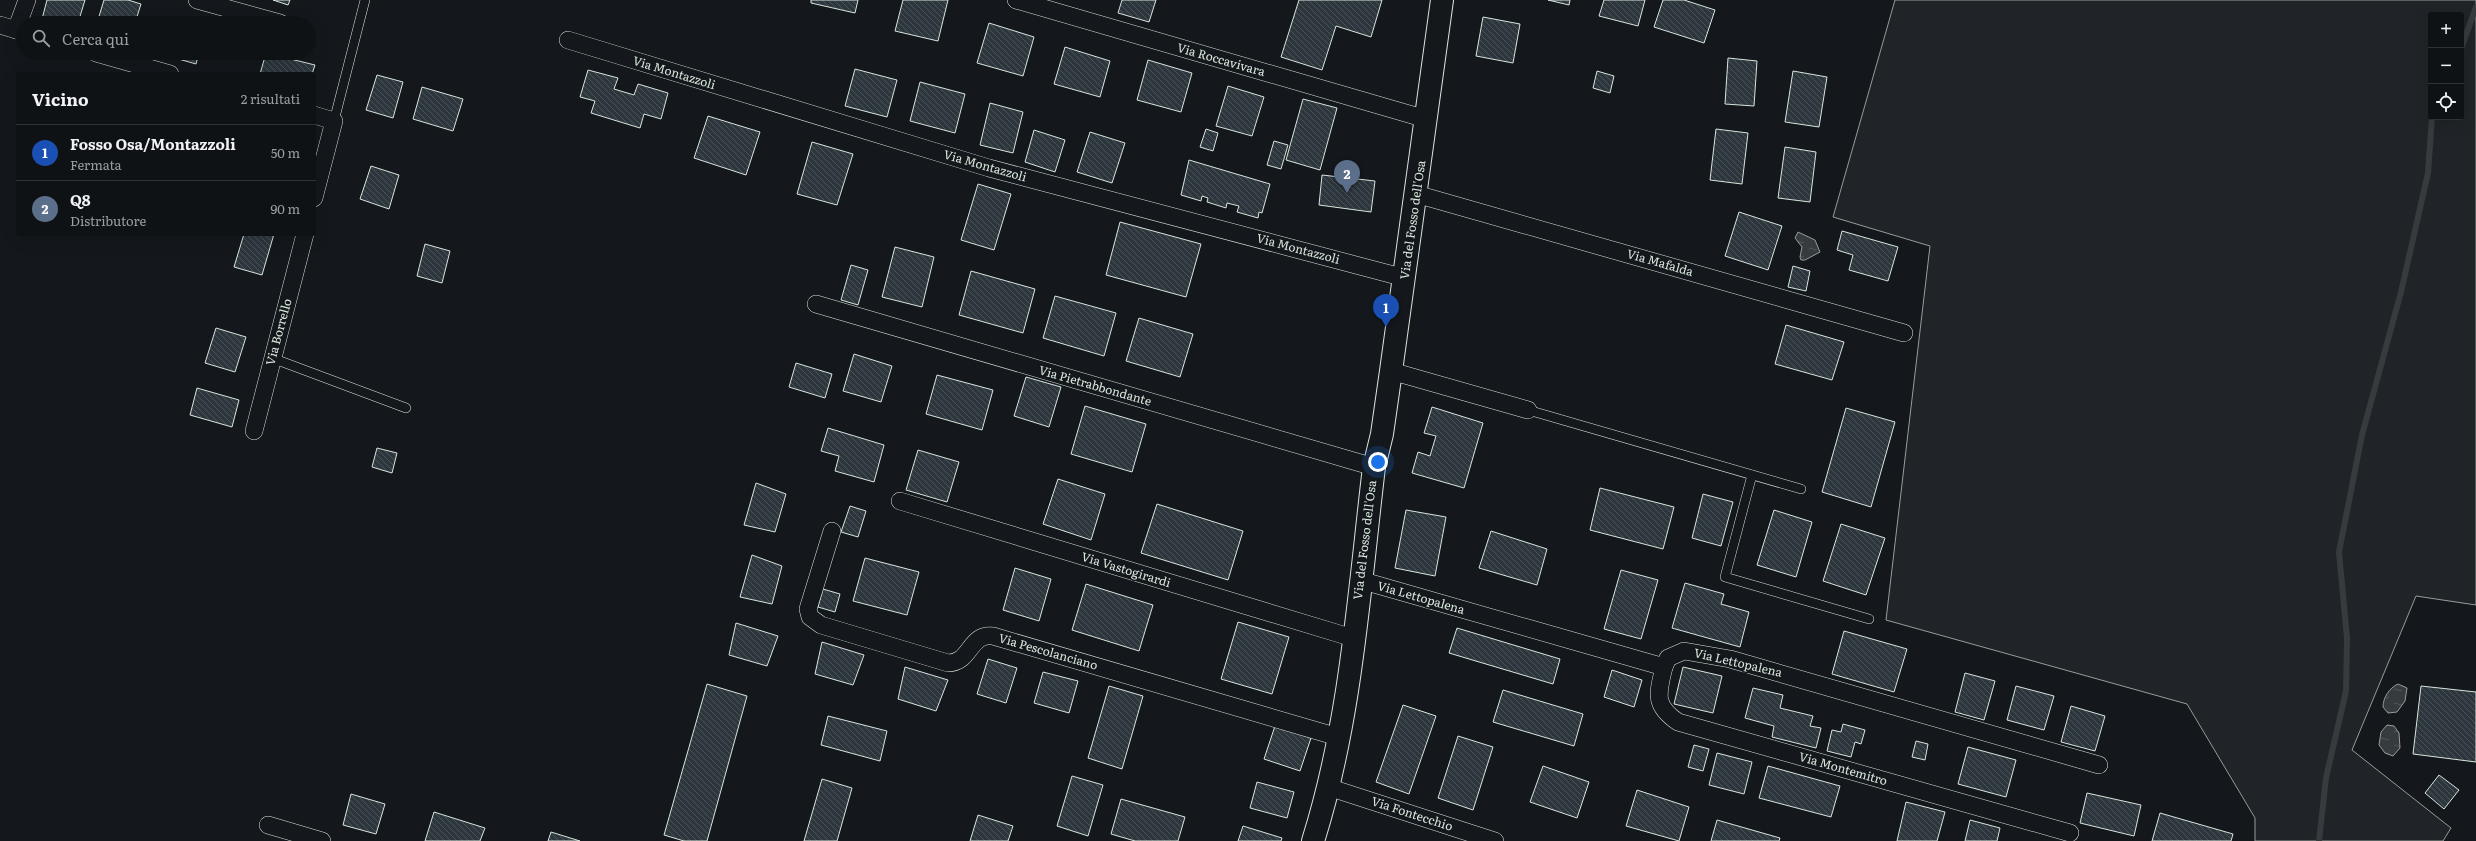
<!DOCTYPE html>
<html lang="it">
<head>
<meta charset="utf-8">
<style>
	:root { --surface:#0f1215; --page:#1d2022; --text:#f1f3f6; --muted:#9b9ea0; --line:#2f3234; --accent:#ffb74d }
	body { margin:0; font-family:Literata,serif; background:var(--page); color:var(--text) }
	.controls { position:absolute; right:12px; top:12px; display:grid; overflow:hidden; border-radius:4px; box-shadow:0 4px 16px #0002 }
	.controls button { width:36px; height:36px; display:grid; place-items:center; padding:0; border:0; border-bottom:1px solid var(--line); background:var(--surface); color:var(--text); font:20px sans-serif }
	.you { position:absolute; left:1378px; top:462px; width:14px; height:14px; margin:-10px; border:3px solid #fff; border-radius:50%; background:#1a73e8; box-shadow:0 0 0 6px #1a73e833 }
	.badge { display:grid; place-items:center; width:26px; height:26px; border-radius:50%; background:var(--accent); color:#fff; font-size:13px; font-weight:700 }
	.pin { position:absolute; translate:-50% -33px; filter:drop-shadow(0 1px 2px #0008) }
	.pin::after { content:''; position:absolute; top:21px; width:14px; height:12px; background:inherit; clip-path:polygon(0 0,100% 0,50% 100%) }
	.list { margin:0; padding:0; list-style:none }
	h2 { display:flex; justify-content:space-between; align-items:center; height:52px; margin:0; padding:0 16px; font-size:17px }
	h2 small { font-size:13px; font-weight:400; color:var(--muted) }
	.list li { display:grid; grid-template-columns:26px 1fr auto; gap:12px; align-items:center; box-sizing:border-box; height:56px; padding:0 16px; border-top:1px solid var(--line) }
	.list b { display:block; font-size:15px; white-space:nowrap }
	.list p { margin:0; font-size:13px; white-space:nowrap; color:var(--muted) }
	.list em { font-size:13px; font-style:normal; color:var(--muted) }
	.icon { flex:none; width:22px; height:22px; fill:none; stroke:currentColor; stroke-width:2; stroke-linecap:round; stroke-linejoin:round }
	.map { position:relative; flex:none; width:2476px; height:841px; overflow:hidden }
	.search { position:absolute; background:var(--surface); box-shadow:0 4px 16px #0002; left:16px; top:16px; width:300px; height:44px; display:flex; align-items:center; gap:10px; box-sizing:border-box; padding:0 14px; border-radius:22px; color:var(--muted); font-size:15px }
	.panel { position:absolute; background:var(--surface); box-shadow:0 4px 16px #0002; left:16px; top:72px; width:300px; height:164px; border-radius:4px }
	.map>svg:first-child { display:block }
	.grass { fill:#202428; stroke:#939e99; fill-rule:evenodd }
	.water { fill:url(#water-ripples); stroke:#939e99 }
	.lines { fill:none; stroke-linecap:round; stroke-linejoin:round }
	.stream { stroke:#363b3e; stroke-width:6 }
	.building { fill:url(#building-back-hatch); stroke:#d8e6dc }
	.lane-casing { stroke:#d8e6dc; stroke-width:10 }
	.street-casing { stroke:#d8e6dc; stroke-width:18 }
	.secondary-casing { stroke:#d8e6dc; stroke-width:24 }
	.lane { stroke:#14181c; stroke-width:9 }
	.street { stroke:#14181c; stroke-width:17 }
	.secondary { stroke:#14181c; stroke-width:22 }
	.labels { text-anchor:middle; stroke-width:3; stroke-linejoin:round; paint-order:stroke }
	.street-label { font-size:12px; fill:#d8e6dc; stroke:#14181c }
</style>
</head>
<body>
<div class="map">
<svg width="2476" height="841" viewBox="0 0 2476 841">
	<defs>
		<pattern id="water-ripples" width="26" height="14" patternUnits="userSpaceOnUse"><rect width="26" height="14" fill="#363b3e"/><path d="M2 4q2-2 4 0t4 0M15 11q2-2 4 0t4 0" fill="none" stroke="#525759"/></pattern>
		<pattern id="building-back-hatch" width="6" height="6" patternUnits="userSpaceOnUse"><rect width="6" height="6" fill="#2c363c"/><path d="M-1 5l2 2M0 0l6 6M5-1l2 2" fill="none" stroke="#4a5358"/></pattern>
	</defs>
	<rect width="100%" height="100%" fill="#14181c"/>
	<path class="grass" d="M1895 0H2476V605L2416 596 2352 750 2451 828 2443 841H2255V818L2187 704 1886 620 1930 246 1833 217ZM2431 15H2461V117H2431Z"/>
	<g class="water">
		<polygon points="1798,232 1815,240 1820,252 1805,260 1801,260 1800,257 1802,247 1795,238"/>
		<path d="M2398 684 2407 688 2405 701 2397 712 2388 713 2383 707C2383 698 2389 688 2398 684Z"/>
		<polygon points="2387,725 2394,726 2399,733 2400,748 2393,756 2385,753 2379,745 2381,732"/>
	</g>
	<g class="lines">
		<g class="stream">
			<polyline points="2461,49 2476,7"/>
			<polyline points="2319,841 2326,778 2346,691 2347,638 2339,552 2362,435 2401,292 2428,173 2432,117"/>
		</g>
	</g>
	<g class="building">
		<polygon points="47,0 85,0 78,23 56,23 42,19"/>
		<polygon points="104,0 128,0 141,4 135,23 97,23"/>
		<polygon points="273,0 290,0 288,5"/>
		<polygon points="811,0 858,0 855,13 811,3"/>
		<polygon points="903,0 948,0 938,41 895,31"/>
		<polygon points="1122,0 1156,0 1149,22 1118,13"/>
		<polygon points="1299,0 1382,0 1371,37 1336,26 1322,70 1281,57"/>
		<polygon points="1548,0 1570,0 1569,5"/>
		<polygon points="1604,0 1645,0 1638,26 1599,16"/>
		<polygon points="1663,0 1684,0 1715,10 1704,43 1654,27"/>
		<polygon points="1483,17 1520,24 1513,63 1476,56"/>
		<polygon points="168,18 188,23 167,23"/>
		<polygon points="989,23 1034,37 1023,76 977,63"/>
		<polygon points="1065,47 1110,61 1100,97 1054,84"/>
		<polygon points="176,53 199,53 196,64 175,58"/>
		<polygon points="266,53 315,65 312,74 260,74"/>
		<polygon points="1728,58 1757,61 1754,106 1725,104"/>
		<polygon points="1148,60 1192,73 1181,112 1137,100"/>
		<polygon points="855,69 897,80 887,117 845,106"/>
		<polygon points="588,70 618,78 614,89 634,95 638,84 668,93 661,119 644,114 640,128 591,113 595,101 580,97"/>
		<polygon points="1597,71 1614,76 1610,93 1593,88"/>
		<polygon points="1793,71 1827,77 1819,127 1785,122"/>
		<polygon points="377,75 403,82 393,118 366,110"/>
		<polygon points="920,82 965,94 955,133 910,121"/>
		<polygon points="1228,86 1264,97 1252,136 1216,126"/>
		<polygon points="422,87 463,99 453,131 413,119"/>
		<polygon points="1303,99 1337,108 1320,170 1286,160"/>
		<polygon points="990,103 1023,112 1013,153 980,145"/>
		<polygon points="708,116 760,132 746,175 694,158"/>
		<polygon points="1206,129 1218,133 1213,151 1200,147"/>
		<polygon points="1716,129 1748,133 1742,184 1710,180"/>
		<polygon points="1034,130 1065,140 1055,172 1025,162"/>
		<polygon points="1090,132 1125,143 1112,183 1077,172"/>
		<polygon points="1274,141 1288,145 1281,169 1267,165"/>
		<polygon points="812,142 853,154 837,205 797,194"/>
		<polygon points="1785,147 1816,152 1810,202 1778,198"/>
		<polygon points="1189,160 1270,184 1262,213 1259,212 1258,218 1237,212 1239,206 1227,203 1226,208 1207,202 1208,198 1202,196 1201,201 1181,195"/>
		<polygon points="371,166 399,175 389,209 360,199"/>
		<polygon points="1322,175 1375,181 1371,212 1319,205"/>
		<polygon points="978,184 1011,194 994,250 961,240"/>
		<polygon points="1739,212 1782,226 1768,270 1725,256"/>
		<polygon points="1120,222 1201,244 1186,297 1106,275"/>
		<polygon points="1842,231 1898,247 1888,281 1849,270 1853,255 1837,250"/>
		<polygon points="244,234 274,234 262,275 234,267"/>
		<polygon points="425,244 450,251 442,283 417,276"/>
		<polygon points="895,247 934,257 922,307 882,297"/>
		<polygon points="851,265 868,270 858,305 841,300"/>
		<polygon points="1793,266 1810,271 1806,291 1788,287"/>
		<polygon points="971,271 1035,289 1023,333 959,315"/>
		<polygon points="1055,296 1116,313 1104,356 1043,338"/>
		<polygon points="1139,318 1193,334 1180,377 1126,361"/>
		<polygon points="1786,325 1844,342 1832,380 1775,364"/>
		<polygon points="216,328 246,337 235,372 205,363"/>
		<polygon points="854,354 892,366 881,402 843,391"/>
		<polygon points="796,363 832,374 825,398 789,387"/>
		<polygon points="937,375 993,390 982,430 926,414"/>
		<polygon points="1026,377 1061,387 1049,427 1014,416"/>
		<polygon points="197,388 239,400 232,427 190,415"/>
		<polygon points="1085,406 1146,424 1132,472 1071,454"/>
		<polygon points="1432,407 1483,423 1464,488 1412,473 1418,452 1430,456 1436,436 1424,433"/>
		<polygon points="1846,408 1895,422 1871,507 1822,492"/>
		<polygon points="828,428 884,445 874,482 835,471 839,456 821,451"/>
		<polygon points="377,448 397,453 392,473 372,467"/>
		<polygon points="918,450 959,462 947,502 906,490"/>
		<polygon points="1058,479 1105,494 1091,540 1043,524"/>
		<polygon points="756,483 786,494 775,532 744,525"/>
		<polygon points="1600,488 1674,507 1663,549 1590,530"/>
		<polygon points="1703,494 1733,502 1721,546 1692,538"/>
		<polygon points="1157,504 1243,531 1228,580 1141,553"/>
		<polygon points="850,506 866,511 858,537 841,532"/>
		<polygon points="1406,510 1446,517 1435,576 1395,568"/>
		<polygon points="1774,510 1812,522 1796,577 1757,565"/>
		<polygon points="1841,524 1885,538 1866,595 1823,581"/>
		<polygon points="1491,531 1547,549 1537,585 1479,568"/>
		<polygon points="752,555 782,566 772,604 740,597"/>
		<polygon points="865,558 919,572 907,615 853,601"/>
		<polygon points="1015,568 1051,579 1039,621 1003,610"/>
		<polygon points="1621,570 1658,580 1641,639 1604,629"/>
		<polygon points="1685,583 1724,594 1721,604 1749,612 1740,647 1672,628"/>
		<polygon points="1086,584 1153,605 1139,651 1072,630"/>
		<polygon points="823,589 840,594 835,612 818,607"/>
		<polygon points="1238,622 1289,637 1272,694 1221,679"/>
		<polygon points="736,623 778,636 767,666 729,655"/>
		<polygon points="1457,628 1560,659 1553,684 1449,653"/>
		<polygon points="1844,631 1907,649 1894,692 1832,674"/>
		<polygon points="822,642 864,655 853,685 815,674"/>
		<polygon points="988,659 1017,668 1006,703 977,694"/>
		<polygon points="905,667 948,680 936,711 898,699"/>
		<polygon points="1683,667 1722,676 1713,713 1674,704"/>
		<polygon points="1612,670 1642,680 1634,707 1604,697"/>
		<polygon points="1043,672 1078,681 1069,713 1034,703"/>
		<polygon points="1965,673 1995,681 1984,720 1955,712"/>
		<polygon points="707,684 747,696 707,841 684,841 664,835"/>
		<polygon points="1109,686 1143,696 1122,769 1088,758"/>
		<polygon points="2016,686 2054,696 2044,730 2007,720"/>
		<polygon points="2421,686 2476,692 2476,762 2413,754"/>
		<polygon points="1753,688 1783,695 1780,708 1813,716 1810,726 1821,728 1816,748 1772,737 1774,726 1745,718"/>
		<polygon points="1503,690 1583,714 1574,746 1493,722"/>
		<polygon points="1403,705 1436,716 1409,794 1376,782"/>
		<polygon points="2071,706 2105,716 2095,751 2061,742"/>
		<polygon points="828,716 887,731 880,761 821,745"/>
		<polygon points="1843,724 1865,730 1861,744 1855,742 1851,757 1827,751 1832,730 1841,732"/>
		<polygon points="1275,726 1311,738 1300,771 1264,759"/>
		<polygon points="1458,736 1493,747 1473,810 1438,798"/>
		<polygon points="1916,741 1928,744 1925,760 1912,757"/>
		<polygon points="1694,745 1709,749 1703,771 1688,767"/>
		<polygon points="1968,747 2016,760 2006,797 1958,784"/>
		<polygon points="1717,753 1752,762 1744,794 1709,785"/>
		<polygon points="1543,766 1589,782 1577,818 1530,802"/>
		<polygon points="1768,766 1840,786 1831,817 1759,798"/>
		<polygon points="2439,775 2459,790 2444,809 2425,793"/>
		<polygon points="1072,776 1103,785 1088,836 1057,826"/>
		<polygon points="822,779 852,788 837,841 804,841"/>
		<polygon points="1257,782 1294,792 1287,818 1250,808"/>
		<polygon points="1637,790 1689,807 1679,841 1626,826"/>
		<polygon points="2087,793 2141,805 2134,836 2080,823"/>
		<polygon points="351,794 385,804 376,834 343,825"/>
		<polygon points="1121,799 1185,817 1178,841 1135,841 1111,834"/>
		<polygon points="1906,802 1945,812 1937,841 1897,841"/>
		<polygon points="434,812 485,828 480,841 425,841"/>
		<polygon points="2160,813 2233,834 2231,841 2152,841"/>
		<polygon points="978,815 1013,826 1008,841 970,841"/>
		<polygon points="1717,820 1780,838 1779,841 1711,841"/>
		<polygon points="1970,820 2000,828 1997,841 1965,841"/>
		<polygon points="1243,826 1282,838 1281,841 1238,841"/>
		<polygon points="551,832 580,841 548,841"/>
	</g>
	<g class="lines">
		<g class="lane-casing">
			<g id="lane">
				<polyline points="334,121 365,0"/>
				<polyline points="272,358 406,408"/>
				<polyline points="1528,410 1801,489"/>
				<polyline points="1752,475 1725,577 1869,619"/>
			</g>
		</g>
		<g class="street-casing">
			<g id="street">
				<polyline points="197,0 280,23"/>
				<polyline points="1016,0 1426,119"/>
				<polyline points="0,25 23,32"/>
				<polyline points="16,30 27,0"/>
				<polyline points="568,40 989,168 1405,278"/>
				<polyline points="96,53 170,74"/>
				<polyline points="314,115 334,121 314,198"/>
				<polyline points="1416,194 1904,333"/>
				<polyline points="816,304 1374,467"/>
				<polyline points="1391,371 1528,410"/>
				<polyline points="254,431 305,234"/>
				<polyline points="900,501 1353,638"/>
				<path d="M832 531 808 609 810 617 821 625 948 663C971 663 969 633 993 636L1338 737"/>
				<polyline points="1360,580 1664,667 1668,658 1684,651 1730,659 2099,765"/>
				<path d="M1664 667C1658 693 1653 705 1678 722L2070 833"/>
				<polyline points="1328,787 1495,841"/>
				<polyline points="268,825 322,841"/>
			</g>
		</g>
		<g class="secondary-casing">
			<path id="secondary" d="M1313 841C1351 721 1359 592 1374 467L1382 434 1391 371 1442 0"/>
		</g>
		<use href="#lane" class="lane"/>
		<use href="#street" class="street"/>
		<use href="#secondary" class="secondary"/>
	</g>
	<g class="labels">
		<g class="street-label">
			<text transform="translate(1221 60) rotate(16)" y="4">Via Roccavivara</text>
			<text transform="translate(674 73) rotate(17)" y="4">Via Montazzoli</text>
			<text transform="translate(985 166) rotate(16)" y="4">Via Montazzoli</text>
			<text transform="translate(1413 220) rotate(-82)" y="4">Via del Fosso dell'Osa</text>
			<text transform="translate(1298 249) rotate(15)" y="4">Via Montazzoli</text>
			<text transform="translate(1660 263) rotate(16)" y="4">Via Mafalda</text>
			<text transform="translate(279 332) rotate(-75)" y="4">Via Borrello</text>
			<text transform="translate(1095 386) rotate(16)" y="4">Via Pietrabbondante</text>
			<text transform="translate(1365 540) rotate(-83)" y="4">Via del Fosso dell'Osa</text>
			<text transform="translate(1126 570) rotate(17)" y="4">Via Vastogirardi</text>
			<text transform="translate(1421 598) rotate(16)" y="4">Via Lettopalena</text>
			<text transform="translate(1048 652) rotate(16)" y="4">Via Pescolanciano</text>
			<text transform="translate(1738 663) rotate(13)" y="4">Via Lettopalena</text>
			<text transform="translate(1843 769) rotate(16)" y="4">Via Montemitro</text>
			<text transform="translate(1412 814) rotate(18)" y="4">Via Fontecchio</text>
		</g>
	</g>
</svg>
<div class="controls">
<button>+</button>
<button>−</button>
<button><svg class="icon" aria-label="locate" viewBox="0 0 24 24"><circle cx="12" cy="12" r="6"/><path d="M12 2v4M12 18v4M2 12h4M18 12h4"/></svg></button>
</div>
<div class="you"></div>
<div class="pin badge" style="left:1386px;top:327px;background:#1a4fb4">1</div>
<div class="pin badge" style="left:1347px;top:193px;background:#5c6f8a">2</div>
<div class="search"><svg class="icon" aria-label="search" viewBox="0 0 24 24"><circle cx="10" cy="10" r="6"/><path d="M15 15l6 6"/></svg>Cerca qui</div>
<section class="panel">
<h2>Vicino<small>2 risultati</small></h2>
<ul class="list">
<li><span class="badge" style="background:#1a4fb4">1</span><div><b>Fosso Osa/Montazzoli</b><p>Fermata</p></div><em>50 m</em></li>
<li><span class="badge" style="background:#5c6f8a">2</span><div><b>Q8</b><p>Distributore</p></div><em>90 m</em></li>
</ul>
</section>
</div>
</body>
</html>
